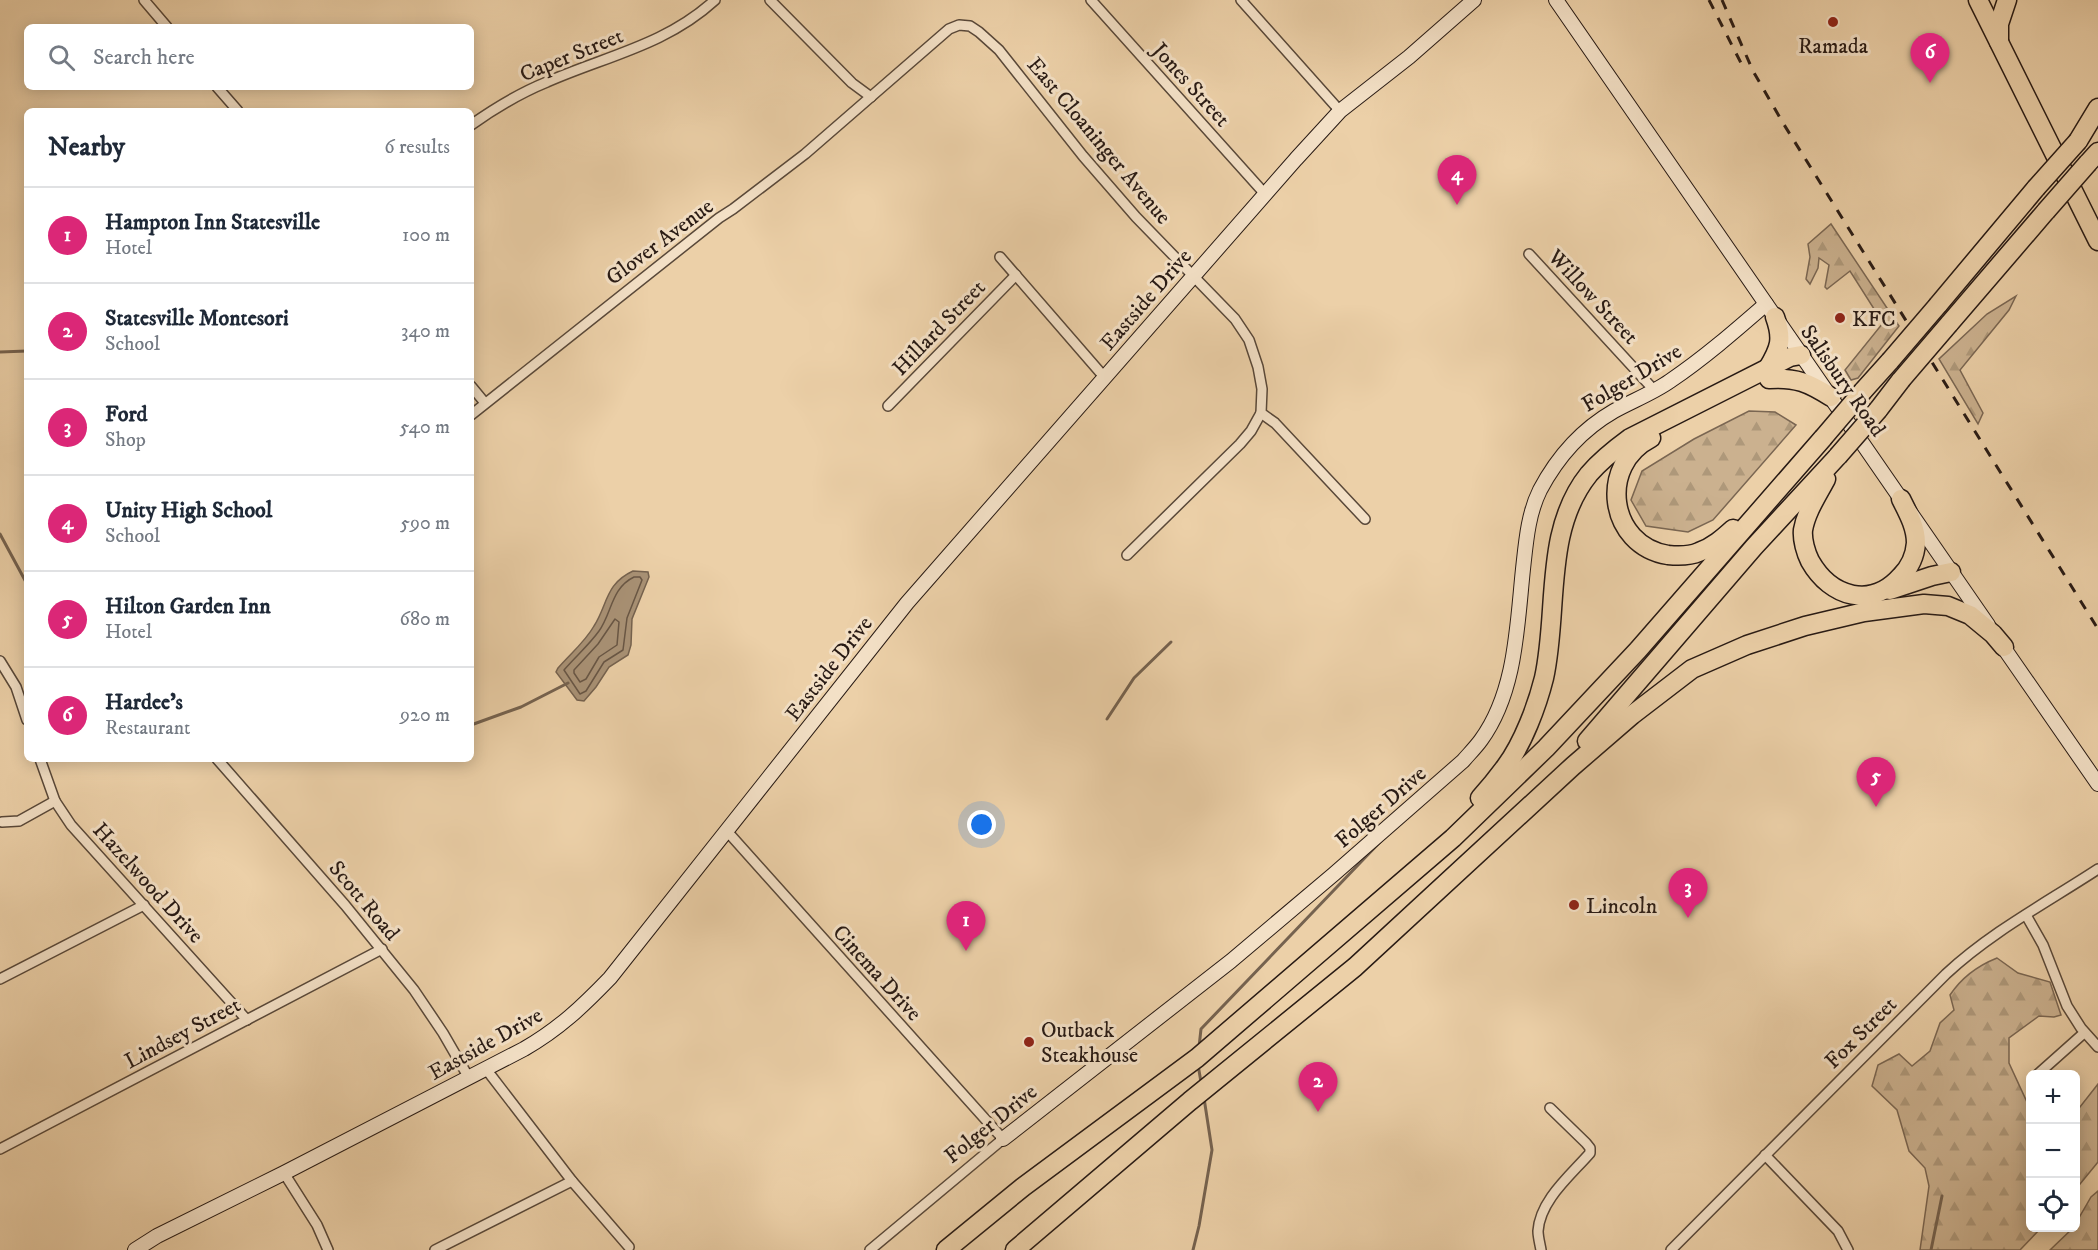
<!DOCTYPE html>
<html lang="en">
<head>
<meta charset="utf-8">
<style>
	:root { --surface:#fff; --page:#f6f6f7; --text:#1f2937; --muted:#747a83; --line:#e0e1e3; --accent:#db2777 }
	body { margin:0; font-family:"IM FELL DW Pica",serif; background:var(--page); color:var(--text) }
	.controls { position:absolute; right:18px; bottom:18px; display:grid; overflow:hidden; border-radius:9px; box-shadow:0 3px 15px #0003 }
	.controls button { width:54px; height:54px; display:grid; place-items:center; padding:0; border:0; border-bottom:2px solid var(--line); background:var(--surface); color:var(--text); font:30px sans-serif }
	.you { position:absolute; left:982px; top:825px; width:21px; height:21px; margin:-15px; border:4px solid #fff; border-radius:50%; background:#1a73e8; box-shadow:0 0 0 9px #1a73e833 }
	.badge { display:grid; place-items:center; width:39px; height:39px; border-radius:50%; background:var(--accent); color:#fff; font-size:20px; font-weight:700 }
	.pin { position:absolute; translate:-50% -50px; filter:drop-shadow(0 2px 3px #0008) }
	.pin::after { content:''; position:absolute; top:32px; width:21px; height:18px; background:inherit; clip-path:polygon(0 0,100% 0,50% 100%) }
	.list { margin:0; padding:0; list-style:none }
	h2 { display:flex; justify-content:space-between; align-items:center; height:78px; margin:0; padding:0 24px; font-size:26px }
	h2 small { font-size:20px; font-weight:400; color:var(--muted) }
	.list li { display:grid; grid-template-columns:39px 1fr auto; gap:18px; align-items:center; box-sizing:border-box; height:96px; padding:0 24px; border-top:2px solid var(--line) }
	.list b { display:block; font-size:22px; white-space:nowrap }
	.list p { margin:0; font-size:20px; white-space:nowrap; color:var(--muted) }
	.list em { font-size:20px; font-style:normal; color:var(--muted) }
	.icon { flex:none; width:33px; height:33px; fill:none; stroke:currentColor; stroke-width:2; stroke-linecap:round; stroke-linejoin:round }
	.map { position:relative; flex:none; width:2098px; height:1250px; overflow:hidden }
	.search { position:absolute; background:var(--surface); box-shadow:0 3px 15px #0003; left:24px; top:24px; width:450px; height:66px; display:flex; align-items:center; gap:15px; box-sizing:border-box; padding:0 21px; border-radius:9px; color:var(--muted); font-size:22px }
	.panel { position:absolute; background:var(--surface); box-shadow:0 3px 15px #0003; left:24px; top:108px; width:450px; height:654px; border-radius:9px }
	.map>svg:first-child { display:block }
	.forest { fill:url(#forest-firs); stroke:#7a6652; stroke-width:1.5 }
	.water { fill:#a99276; stroke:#75624f; stroke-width:1.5 }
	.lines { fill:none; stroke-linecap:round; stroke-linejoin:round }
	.shore { stroke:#685645; stroke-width:1.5 }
	.stream { stroke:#75624f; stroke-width:3 }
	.street-casing { stroke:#594839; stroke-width:12 }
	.secondary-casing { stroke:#281a14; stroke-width:16 }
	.highway-casing { stroke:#281a14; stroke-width:21 }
	.street { stroke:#f3e0c6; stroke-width:9 }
	.secondary { stroke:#f3e0c6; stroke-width:14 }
	.highway { stroke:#ecd0a8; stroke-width:18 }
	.rail { stroke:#281a14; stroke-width:3; stroke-dasharray:10 10; stroke-linecap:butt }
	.highway-bridge-casing { stroke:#281a14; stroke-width:21; stroke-linecap:butt }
	.highway-bridge { stroke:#ecd0a8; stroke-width:18 }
	.poi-dot { fill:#8f2418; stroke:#f3e0c6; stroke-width:2 }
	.labels { text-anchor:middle; stroke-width:6; stroke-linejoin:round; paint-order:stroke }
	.poi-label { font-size:22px; fill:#281a14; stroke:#f3e0c6; text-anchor:start }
	.street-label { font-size:22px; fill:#281a14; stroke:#f3e0c6 }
</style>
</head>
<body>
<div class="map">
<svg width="2098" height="1250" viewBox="0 0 2098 1250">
	<defs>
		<pattern id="forest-firs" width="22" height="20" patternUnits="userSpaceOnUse" patternTransform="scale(1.5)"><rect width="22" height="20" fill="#cbb18f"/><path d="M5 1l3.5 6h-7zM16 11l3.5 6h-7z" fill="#ae987a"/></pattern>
	</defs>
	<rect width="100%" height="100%" fill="#ecd0a8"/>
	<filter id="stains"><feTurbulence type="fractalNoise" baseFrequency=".00333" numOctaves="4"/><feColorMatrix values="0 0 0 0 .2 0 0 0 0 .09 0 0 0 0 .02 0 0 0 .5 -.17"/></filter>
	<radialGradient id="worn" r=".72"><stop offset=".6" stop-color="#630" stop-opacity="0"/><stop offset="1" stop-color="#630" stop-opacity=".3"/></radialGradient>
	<g class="forest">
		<polygon points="1831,224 1899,326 1858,378 1851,380 1845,370 1883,323 1850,271 1827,289 1825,287 1829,265 1819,258 1818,268 1810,284 1806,279 1810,257 1808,244"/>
		<polygon points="2016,296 2009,310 1960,370 1983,413 1978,424 1939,359 1987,314"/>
		<polygon points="1749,411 1775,412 1796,425 1713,520 1688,532 1646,526 1631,500 1642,471 1694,439"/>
		<path d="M1997 958 2018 973 2050 982 2061 1015 2054 1017 2039 1016 2009 1038V1063L2027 1102 2030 1106V1228H2041L2020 1250H1920L1929 1186 1925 1168 1909 1151 1897 1110 1872 1086 1878 1065 1899 1054 1912 1066 1930 1051 1940 1023 1954 1010 1950 995C1962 977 1977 966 1997 958Z"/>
		<polygon points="2098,1084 2098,1162 2076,1189 2076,1112"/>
		<polygon points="2098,1191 2098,1250 2050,1250 2073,1228 2076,1228 2076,1223 2091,1197"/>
	</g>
	<path class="water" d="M633 571 648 572 649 577 632 619 631 645 628 655 609 667 596 687 584 701 577 700 556 672 558 668C570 654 585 642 594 626 608 604 605 584 633 571Z"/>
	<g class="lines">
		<g class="shore">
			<path d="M634 577H640L642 580 627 618 623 650 604 662 586 691 580 694 564 670C575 657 589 645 599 631 612 613 611 588 634 577Z"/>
			<polygon points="615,619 619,622 617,645 599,657 586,679 580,682 574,673 574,670 598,644"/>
		</g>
		<g class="stream">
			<polyline points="0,352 27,351"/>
			<polyline points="0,534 27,584"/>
			<polyline points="1107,719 1134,678 1171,642"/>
			<polyline points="471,725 521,707 568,683"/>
			<polyline points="1199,1047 1201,1029 1381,841"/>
			<polyline points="1198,1065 1201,1082"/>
			<polyline points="1193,1250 1199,1226 1212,1150 1204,1098"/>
			<polyline points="1931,1250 1942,1196"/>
		</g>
		<g class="street-casing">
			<g id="street">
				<polyline points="144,0 167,27"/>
				<polyline points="770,0 852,83 871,97"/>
				<polyline points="1091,0 1265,194"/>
				<polyline points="1241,0 1340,111"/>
				<polyline points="217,87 238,111"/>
				<path d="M471 125C495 108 520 93 547 82 606 56 666 45 715 0"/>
				<polyline points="1529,254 1654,390"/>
				<polyline points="1000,257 1105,378"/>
				<polyline points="471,386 485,403"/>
				<polyline points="888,406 1016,275"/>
				<polyline points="471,415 719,218 733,209 805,154 949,29 959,25 970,26 979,32 999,50 1083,156 1136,217 1235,319 1249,340 1258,367 1262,389 1261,413 1275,423 1365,519"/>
				<polyline points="1127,555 1240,444 1251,431 1261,413"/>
				<polyline points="0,661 16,687 27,720"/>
				<polyline points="40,759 55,801 71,825 247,1020"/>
				<polyline points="217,759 345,905 414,990 443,1033 469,1078"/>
				<polyline points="2,822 19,821 55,801"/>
				<polyline points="726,830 1003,1139 870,1250"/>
				<polyline points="2026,915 2043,945 2067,1006 2081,1028 2098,1047"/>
				<polyline points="0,979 144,905"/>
				<polyline points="486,1069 572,1181 629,1247"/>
				<polyline points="2038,1074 2084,1033"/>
				<polyline points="0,1149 382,949"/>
				<polyline points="1765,1155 1838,1231 1848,1250"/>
				<polyline points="284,1173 317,1225 328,1250"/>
				<polyline points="435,1250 572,1181"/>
				<path d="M1541 1250C1540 1244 1538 1237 1538 1231 1540 1200 1571 1175 1590 1153V1148L1586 1143 1550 1108"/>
				<path d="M1671 1250 1946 974C1991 932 2046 903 2098 869"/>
			</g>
		</g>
		<g class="secondary-casing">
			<g id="secondary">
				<polyline points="1556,0 1988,625"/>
				<polyline points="1999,641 2098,784"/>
				<path d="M1003 1139 1231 961 1334 874 1463 761C1469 754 1476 747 1481 740 1516 692 1517 626 1523 569 1526 542 1528 514 1540 490 1558 456 1581 430 1614 411 1632 401 1653 393 1670 381 1704 358 1735 331 1766 304"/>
				<path d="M135 1250 157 1236 284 1173 524 1049C559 1029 583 1006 610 978L907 603 1296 159 1340 111 1409 57 1474 0"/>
			</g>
		</g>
		<g class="highway-casing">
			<g id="highway">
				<polyline points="1978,0 2098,241"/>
				<polyline points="1999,42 1999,24 2007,0"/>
				<polyline points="2078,141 2098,108"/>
				<polyline points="2088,163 2098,152"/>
				<polyline points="1938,305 2036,188"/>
				<polyline points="1949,324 2046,211"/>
				<path d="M1768 368C1780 348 1783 339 1775 317"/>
				<path d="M1769 379C1796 377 1809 383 1831 397"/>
				<polyline points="1863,391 1890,361"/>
				<polyline points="1878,410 1901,380"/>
				<path d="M1651 438C1598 465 1608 545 1668 555 1678 556 1690 556 1699 552 1713 547 1723 538 1733 529"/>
				<path d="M1826 479C1817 496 1806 512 1803 530 1802 540 1806 553 1810 561 1831 598 1872 609 1901 576 1910 567 1915 556 1916 543 1916 527 1908 513 1901 499"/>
				<polyline points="1890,590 1932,576 1951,572"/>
				<polyline points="1587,741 1754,547 1838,456"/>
				<path d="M1480 798C1489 788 1498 777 1506 766 1523 743 1537 706 1544 678 1559 611 1543 531 1589 474 1601 460 1615 449 1630 438L1790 357 1801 355"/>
				<polyline points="946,1250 1023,1187 1197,1058 1453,838 1546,748 1638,650 1823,438"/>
				<polyline points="1015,1250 1190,1101 1355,967 1573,766 1632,715 1692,669 1747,645 1805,626 1864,612 1924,604 1948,606 1970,615 1993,634 2004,647"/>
			</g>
		</g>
		<use href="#street" class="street"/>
		<use href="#secondary" class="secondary"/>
		<use href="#highway" class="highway"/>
		<g class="rail">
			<polyline points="1709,0 1742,65"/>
			<polyline points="1722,0 1753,71 1783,123 2098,629"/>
		</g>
		<g class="highway-bridge-casing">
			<g id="highway-bridge">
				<polyline points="2036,188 2078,141"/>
				<polyline points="2046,211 2088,163"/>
				<polyline points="1890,361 1938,305"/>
				<polyline points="1901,380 1949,324"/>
				<polyline points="1823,438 1863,391"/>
				<polyline points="1838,456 1878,410"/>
			</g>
		</g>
		<use href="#highway-bridge" class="highway-bridge"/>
	</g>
	<g class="poi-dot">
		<circle cx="1833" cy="22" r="6"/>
		<circle cx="1840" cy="318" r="6"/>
		<circle cx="1574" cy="905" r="6"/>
		<circle cx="1029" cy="1042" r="6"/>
	</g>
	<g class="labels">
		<g class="poi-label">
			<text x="1833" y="53" text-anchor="middle">Ramada</text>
			<text x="1852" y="326">KFC</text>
			<text x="1586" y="913">Lincoln</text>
			<text x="1041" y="1037">Outback<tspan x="1041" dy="25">Steakhouse</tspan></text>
		</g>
		<g class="street-label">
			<text transform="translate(571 54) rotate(-22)" y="8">Caper Street</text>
			<text transform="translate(1192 84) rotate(48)" y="8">Jones Street</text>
			<text transform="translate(1100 140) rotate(50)" y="8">East Cloaninger Avenue</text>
			<text transform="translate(659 241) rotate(-37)" y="8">Glover Avenue</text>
			<text transform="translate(1594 296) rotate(47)" y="8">Willow Street</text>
			<text transform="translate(1145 299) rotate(-49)" y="8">Eastside Drive</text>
			<text transform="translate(938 327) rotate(-46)" y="8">Hillard Street</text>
			<text transform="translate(1631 377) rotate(-31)" y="8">Folger Drive</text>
			<text transform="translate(1844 380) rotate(55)" y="8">Salisbury Road</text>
			<text transform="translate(828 668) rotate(-52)" y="8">Eastside Drive</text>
			<text transform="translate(1380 806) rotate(-41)" y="8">Folger Drive</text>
			<text transform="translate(149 882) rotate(48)" y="8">Hazelwood Drive</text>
			<text transform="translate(365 900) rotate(50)" y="8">Scott Road</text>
			<text transform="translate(878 972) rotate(48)" y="8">Cinema Drive</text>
			<text transform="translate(182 1032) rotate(-28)" y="8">Lindsey Street</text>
			<text transform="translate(1860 1032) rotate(-45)" y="8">Fox Street</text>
			<text transform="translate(485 1043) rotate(-29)" y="8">Eastside Drive</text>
			<text transform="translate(990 1123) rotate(-39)" y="8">Folger Drive</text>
		</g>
	</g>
	<rect width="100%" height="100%" filter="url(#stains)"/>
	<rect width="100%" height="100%" fill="url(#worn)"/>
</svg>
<div class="controls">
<button>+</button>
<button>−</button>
<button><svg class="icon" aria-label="locate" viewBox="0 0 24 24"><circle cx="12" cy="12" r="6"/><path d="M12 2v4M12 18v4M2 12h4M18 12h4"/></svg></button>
</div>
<div class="you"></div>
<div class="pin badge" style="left:966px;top:951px">1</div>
<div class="pin badge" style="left:1318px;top:1112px">2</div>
<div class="pin badge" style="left:1688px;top:918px">3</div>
<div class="pin badge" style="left:1457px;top:205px">4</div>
<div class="pin badge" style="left:1876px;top:807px">5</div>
<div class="pin badge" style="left:1930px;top:83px">6</div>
<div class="search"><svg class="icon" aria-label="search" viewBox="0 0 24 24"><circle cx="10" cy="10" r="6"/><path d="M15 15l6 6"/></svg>Search here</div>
<section class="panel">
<h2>Nearby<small>6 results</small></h2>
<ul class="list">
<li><span class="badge">1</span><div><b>Hampton Inn Statesville</b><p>Hotel</p></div><em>100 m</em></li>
<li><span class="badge">2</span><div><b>Statesville Montesori</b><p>School</p></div><em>340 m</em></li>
<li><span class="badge">3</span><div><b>Ford</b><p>Shop</p></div><em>540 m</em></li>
<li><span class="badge">4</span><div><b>Unity High School</b><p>School</p></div><em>590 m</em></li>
<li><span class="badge">5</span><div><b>Hilton Garden Inn</b><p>Hotel</p></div><em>680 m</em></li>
<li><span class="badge">6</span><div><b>Hardee's</b><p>Restaurant</p></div><em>920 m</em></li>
</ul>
</section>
</div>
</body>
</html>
